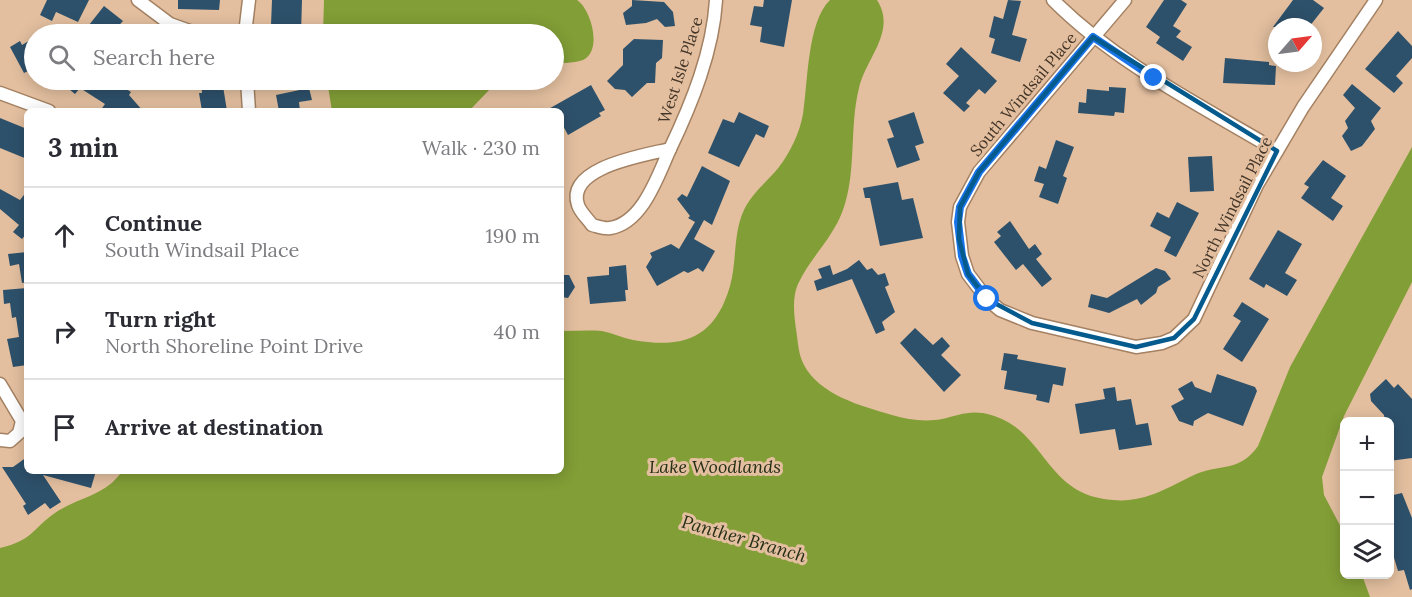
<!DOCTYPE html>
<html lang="en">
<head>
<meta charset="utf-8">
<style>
	:root { --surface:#fff; --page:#f2f2f3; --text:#2b2b33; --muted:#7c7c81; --line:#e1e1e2 }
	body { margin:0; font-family:Lora,serif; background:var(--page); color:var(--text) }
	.controls { position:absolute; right:18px; bottom:18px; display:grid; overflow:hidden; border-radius:9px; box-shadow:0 3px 15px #0003 }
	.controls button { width:54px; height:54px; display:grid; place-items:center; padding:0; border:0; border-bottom:2px solid var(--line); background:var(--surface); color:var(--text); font:30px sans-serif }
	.compass { position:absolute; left:1268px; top:18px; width:54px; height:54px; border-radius:50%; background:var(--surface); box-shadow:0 3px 15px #0003; rotate:62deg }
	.stop { position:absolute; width:18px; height:18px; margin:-14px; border:4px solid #1a73e8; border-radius:50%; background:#fff }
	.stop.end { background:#1a73e8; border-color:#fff; box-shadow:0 2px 6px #0008 }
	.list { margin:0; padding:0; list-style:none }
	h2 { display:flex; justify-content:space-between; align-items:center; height:78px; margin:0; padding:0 24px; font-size:26px }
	h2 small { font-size:20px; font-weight:400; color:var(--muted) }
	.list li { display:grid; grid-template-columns:39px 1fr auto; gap:18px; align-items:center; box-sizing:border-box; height:96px; padding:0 24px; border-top:2px solid var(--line) }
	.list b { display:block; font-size:22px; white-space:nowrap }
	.list p { margin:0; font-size:20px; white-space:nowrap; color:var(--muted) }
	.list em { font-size:20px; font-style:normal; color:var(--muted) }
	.icon { flex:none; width:33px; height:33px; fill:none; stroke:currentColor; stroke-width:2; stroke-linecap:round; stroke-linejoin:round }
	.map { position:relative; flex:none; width:1412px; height:597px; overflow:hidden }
	.search { position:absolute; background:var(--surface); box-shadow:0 3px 15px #0003; left:24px; top:24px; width:540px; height:66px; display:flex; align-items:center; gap:15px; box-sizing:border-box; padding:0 21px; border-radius:33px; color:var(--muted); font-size:22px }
	.panel { position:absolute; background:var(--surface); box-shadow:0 3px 15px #0003; left:24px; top:108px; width:540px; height:366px; border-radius:9px }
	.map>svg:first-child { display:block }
	.water { fill:#829e36 }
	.building { fill:#2e516b }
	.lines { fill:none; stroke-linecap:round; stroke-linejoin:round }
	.street-casing { stroke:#a38162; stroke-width:15 }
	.street { stroke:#fff; stroke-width:12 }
	.route { stroke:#1a73e8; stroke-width:8 }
	.marked { fill:none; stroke:#055b8d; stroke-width:4.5; stroke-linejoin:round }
	.labels { text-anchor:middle; stroke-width:6; stroke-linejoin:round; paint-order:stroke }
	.street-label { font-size:16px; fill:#433528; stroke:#e3bf9f }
	.water-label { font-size:18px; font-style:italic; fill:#262e17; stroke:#e3bf9f }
</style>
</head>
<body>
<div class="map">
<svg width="1412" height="597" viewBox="0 0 1412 597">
	<rect width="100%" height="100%" fill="#e3bf9f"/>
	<g class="water">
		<path d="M324 0H577C591 9 603 51 583 60 575 63 562 63 554 64V34H323Z"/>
		<path d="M830 0H877C897 31 866 58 859 88 849 128 857 171 843 210 833 238 810 258 798 284 792 297 794 315 796 329 798 341 798 354 804 365 820 395 861 406 892 415 908 420 926 422 942 419 960 415 971 409 991 415 1047 431 1044 495 1113 500 1144 503 1167 488 1194 475 1220 463 1239 473 1258 446L1290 367 1412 147V282L1344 416 1322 477 1324 495 1344 533V574L1362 575 1370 597H0V548C33 540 31 530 55 513 78 497 106 496 122 471H561V331C575 331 589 330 602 331 613 333 622 338 633 340 684 349 715 338 730 286 737 261 733 233 744 210 752 193 767 182 779 167 790 153 800 132 803 114 808 83 807 22 830 0Z"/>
		<polygon points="327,80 504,80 490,89 469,111 332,111"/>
	</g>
	<g class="building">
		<polygon points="47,0 89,0 78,22 56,12 52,21 40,15"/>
		<polygon points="178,0 220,0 219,10 178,9"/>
		<polygon points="272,0 302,0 301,34 279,34 279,25 271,25"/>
		<polygon points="632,0 664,2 673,12 675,26 665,27 657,19 646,23 626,25 623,13 632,6"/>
		<polygon points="764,0 792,0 784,47 760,42 762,27 750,25 754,6 763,7"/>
		<polygon points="1008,0 1021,1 1012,35 1027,39 1020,62 991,53 995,39 989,37 994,16 1003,19"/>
		<polygon points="1164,0 1181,0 1187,4 1173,26 1181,31 1176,37 1192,47 1183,61 1156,43 1160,37 1146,27"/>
		<polygon points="1293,0 1313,0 1324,8 1309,27 1273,27"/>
		<polygon points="104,6 123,21 111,34 100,34 89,25"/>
		<polygon points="1398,31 1412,46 1412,58 1396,76 1403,83 1394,93 1365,69"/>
		<polygon points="34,38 34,68 24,73 10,47 20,41 22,45"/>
		<polygon points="634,39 663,40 662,58 656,63 655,83 647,83 632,97 625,90 615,89 607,81 623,65 623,49"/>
		<polygon points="961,47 997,81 985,94 979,89 966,103 970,106 964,112 943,93 959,76 946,64"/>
		<polygon points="1225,58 1269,62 1269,65 1276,66 1275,85 1223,83"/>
		<polygon points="58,80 112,80 131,92 129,95 143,111 100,111 105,104 80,88 75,94"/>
		<polygon points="201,80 222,80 227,111 202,111 199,93 202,93"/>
		<polygon points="1352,84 1381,108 1371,121 1375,129 1362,146 1351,151 1342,136 1348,128 1345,121 1355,108 1343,95"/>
		<polygon points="591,85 605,110 599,113 601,116 568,135 561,122 561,111 545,111"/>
		<polygon points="1109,87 1126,88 1124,113 1115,112 1114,116 1078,113 1079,102 1086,103 1087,89 1109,91"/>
		<polygon points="309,88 312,100 299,102 300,111 279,111 276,95"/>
		<polygon points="739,112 769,126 764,138 756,134 739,167 708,153 723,119 734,123"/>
		<polygon points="914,112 924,143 915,146 920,160 897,168 887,139 894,137 888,121"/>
		<polygon points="0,118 27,129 27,159 0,148"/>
		<polygon points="1056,140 1074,147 1063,176 1067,178 1058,204 1039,197 1044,184 1034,181 1039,166 1046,169"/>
		<polygon points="1212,156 1214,191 1190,192 1188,157"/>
		<polygon points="1323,160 1346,176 1331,198 1343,206 1333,221 1301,198 1309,187 1304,184"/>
		<polygon points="702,166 730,181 712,225 704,220 694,239 715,251 703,272 698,268 688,273 684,271 657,286 646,267 652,257 650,253 671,244 679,249 695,222 688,218 690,216 677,199 682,194 687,197"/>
		<polygon points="898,182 902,200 913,198 923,238 880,246 870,198 865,198 863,188"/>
		<polygon points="0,189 20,200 27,191 27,233 22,239 13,232 19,225 0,209"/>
		<polygon points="1177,202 1199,213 1176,257 1164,251 1171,237 1150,226 1157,212 1169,218"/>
		<polygon points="1010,221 1029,249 1035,244 1042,254 1036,259 1052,279 1042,287 1023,264 1016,270 994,242 1001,236 997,232"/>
		<polygon points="1278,230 1302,244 1285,273 1297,280 1287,296 1266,284 1264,288 1249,279"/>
		<polygon points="27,252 27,282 22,283 19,264 10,266 8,254"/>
		<polygon points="859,260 867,270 872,268 878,275 885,273 889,285 885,287 895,312 882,322 885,330 876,334 852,279 817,291 814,281 822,278 818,269 830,265 833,275 847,269"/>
		<polygon points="626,265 628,290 625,290 626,301 590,304 587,277 609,275 609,267"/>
		<polygon points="1156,268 1165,271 1171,279 1158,287 1156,293 1141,305 1137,299 1109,313 1088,307 1091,294 1107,298"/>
		<polygon points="561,275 569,275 575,287 568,298 561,297"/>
		<polygon points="27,288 27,365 13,367 7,339 19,337 16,317 12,318 10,303 4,304 3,290"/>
		<polygon points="1242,302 1269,319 1242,362 1223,349 1241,321 1233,316"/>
		<polygon points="915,328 933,345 942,337 950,346 941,355 961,375 944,392 900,343"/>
		<polygon points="1004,353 1018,355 1017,359 1066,368 1063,386 1053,384 1049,403 1036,400 1037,395 1004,389 1007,371 1001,370"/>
		<polygon points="1217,374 1255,387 1257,391 1243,426 1208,413 1194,421 1193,426 1179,421 1171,406 1184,399 1178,389 1192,381 1195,387 1211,393"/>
		<polygon points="1386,379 1394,388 1398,384 1412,399 1412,458 1389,461 1389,422 1385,422 1384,415 1371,401 1370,394"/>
		<polygon points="1115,387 1117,401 1131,399 1136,425 1148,423 1152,445 1119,450 1115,429 1080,434 1075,404 1105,399 1103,389"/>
		<polygon points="27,457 27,471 96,471 91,488 43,475 61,502 50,509 45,503 28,515 23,506 26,504 2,467 13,467"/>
		<polygon points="1402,493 1412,518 1412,589 1410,590 1404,570 1398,571 1389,541 1389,496"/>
	</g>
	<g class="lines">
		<g class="street-casing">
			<g id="street">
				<polyline points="138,0 170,24 198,34"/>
				<path d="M1053 0C1117 64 1200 105 1277 151"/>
				<polyline points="1125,0 979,172 960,207 958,222 962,256 968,274 987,299 1000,310 1032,323 1136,347 1162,343 1174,338 1194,319 1257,185 1303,107 1376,0"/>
				<polyline points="245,34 249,0"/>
				<polyline points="247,80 249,111"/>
				<polyline points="0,93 49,111"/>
				<path d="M670 149C658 175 643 223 610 228 604 229 597 226 592 225 588 219 580 212 578 205 565 167 646 155 670 149Z"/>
				<path d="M670 149C692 103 713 51 716 0"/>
				<polyline points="0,384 22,421 19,433 10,441 0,440"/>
			</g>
		</g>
		<use href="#street" class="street"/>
	</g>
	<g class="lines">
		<polyline class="route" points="987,299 968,274 962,256 958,222 960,207 979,172 1093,37 1154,78"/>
	</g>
	<path class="marked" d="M1093 37 1277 151 1194 319 1174 338 1136 347 1032 323 987 299 968 274 959 239 960 207 979 172Z"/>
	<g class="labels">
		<g class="street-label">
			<text transform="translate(680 70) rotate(-72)" y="6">West Isle Place</text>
			<text transform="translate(1023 94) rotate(-50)" y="6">South Windsail Place</text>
			<text transform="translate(1232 207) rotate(-63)" y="6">North Windsail Place</text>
		</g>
		<g class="water-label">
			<text x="715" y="473">Lake Woodlands</text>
			<text transform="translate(744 539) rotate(16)" y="6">Panther Branch</text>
		</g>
	</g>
</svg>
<div class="controls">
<button>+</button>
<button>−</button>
<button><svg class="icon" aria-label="layers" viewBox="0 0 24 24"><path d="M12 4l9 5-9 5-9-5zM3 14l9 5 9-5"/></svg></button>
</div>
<svg class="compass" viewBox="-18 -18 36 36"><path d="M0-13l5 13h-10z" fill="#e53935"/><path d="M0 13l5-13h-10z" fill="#7c7c81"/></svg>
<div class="stop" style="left:987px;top:299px"></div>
<div class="stop end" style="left:1154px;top:78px"></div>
<div class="search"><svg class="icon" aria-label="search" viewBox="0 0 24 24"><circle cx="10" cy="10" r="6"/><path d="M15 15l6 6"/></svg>Search here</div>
<section class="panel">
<h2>3 min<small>Walk · 230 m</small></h2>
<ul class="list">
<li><svg class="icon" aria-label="ahead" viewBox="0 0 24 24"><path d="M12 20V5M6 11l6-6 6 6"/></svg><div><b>Continue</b><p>South Windsail Place</p></div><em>190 m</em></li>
<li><svg class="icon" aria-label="right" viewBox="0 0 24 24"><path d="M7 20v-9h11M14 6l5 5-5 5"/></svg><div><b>Turn right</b><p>North Shoreline Point Drive</p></div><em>40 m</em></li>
<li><svg class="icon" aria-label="arrive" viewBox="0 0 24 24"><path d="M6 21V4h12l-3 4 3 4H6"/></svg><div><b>Arrive at destination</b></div></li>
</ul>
</section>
</div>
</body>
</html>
